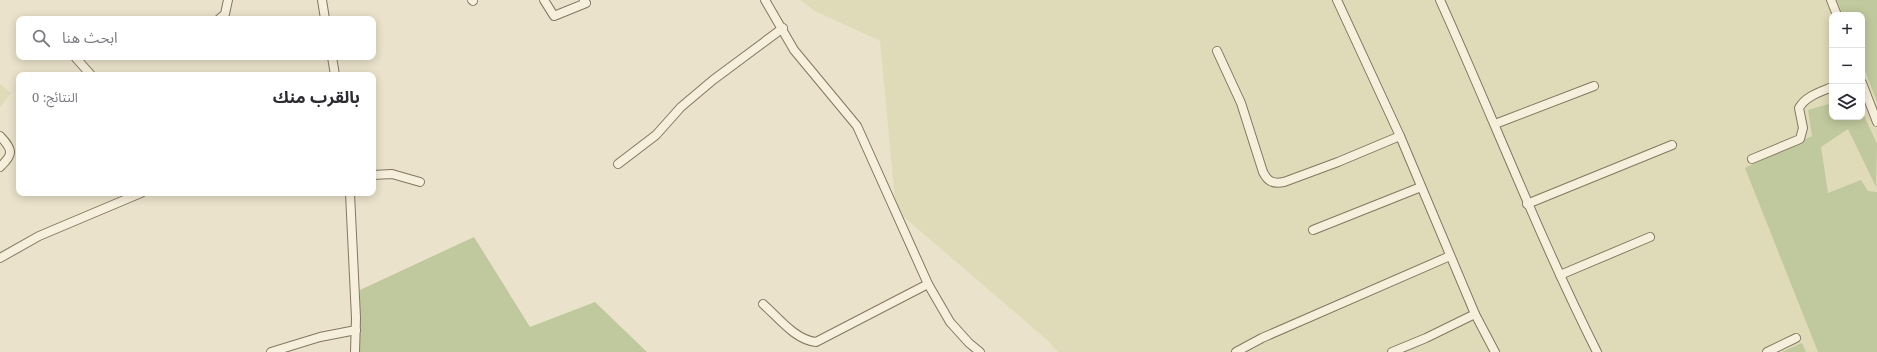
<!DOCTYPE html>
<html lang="ar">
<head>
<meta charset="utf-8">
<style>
	:root { --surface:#fff; --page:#f2f2f3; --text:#2b2b33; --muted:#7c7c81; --line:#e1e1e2 }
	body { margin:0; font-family:"Noto Serif","Noto Sans Arabic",serif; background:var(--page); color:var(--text); direction:rtl }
	.controls { position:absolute; right:12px; top:12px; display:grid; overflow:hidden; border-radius:8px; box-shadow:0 2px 10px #0003 }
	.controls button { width:36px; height:36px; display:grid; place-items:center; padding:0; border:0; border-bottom:1px solid var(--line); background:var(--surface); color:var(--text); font:20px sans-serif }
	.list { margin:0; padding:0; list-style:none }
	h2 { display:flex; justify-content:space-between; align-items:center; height:52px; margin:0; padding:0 16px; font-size:17px }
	h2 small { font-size:13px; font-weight:400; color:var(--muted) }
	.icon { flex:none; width:22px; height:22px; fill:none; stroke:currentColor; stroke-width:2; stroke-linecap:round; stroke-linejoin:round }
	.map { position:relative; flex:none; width:1877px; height:352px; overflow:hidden; direction:ltr }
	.search { position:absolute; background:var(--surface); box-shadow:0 2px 10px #0003; left:16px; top:16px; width:360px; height:44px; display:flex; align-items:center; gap:10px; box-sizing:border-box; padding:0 14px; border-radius:8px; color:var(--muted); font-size:15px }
	.panel { position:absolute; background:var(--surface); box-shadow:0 2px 10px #0003; left:16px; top:72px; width:360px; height:124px; border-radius:8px; direction:rtl }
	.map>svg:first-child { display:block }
	.farmland { fill:#dfdbb8; fill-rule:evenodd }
	.green { fill:#c0c89e }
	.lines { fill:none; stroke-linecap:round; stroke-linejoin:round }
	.minor-casing { stroke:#857660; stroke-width:10 }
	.minor { stroke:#f6efdc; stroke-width:8 }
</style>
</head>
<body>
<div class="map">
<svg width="1877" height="352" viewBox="0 0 1877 352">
	<rect width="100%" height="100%" fill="#eae2ca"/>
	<g class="farmland">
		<path d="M800 0H1877V352H1058L1047 340 896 210 880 41 815 11ZM1832 15H1862V117H1832Z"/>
		<polygon points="0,84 11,93 0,107"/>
	</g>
	<g class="green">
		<polygon points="1837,0 1877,0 1877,102 1862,63 1862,15 1843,15"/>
		<polygon points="1832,103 1832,117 1862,117 1862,111 1877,144 1876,187 1848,129 1821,147 1828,193 1861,180 1868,191 1877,192 1877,352 1818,352 1745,168 1812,136 1808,110"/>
		<polygon points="474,237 530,327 595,302 647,352 360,352 360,290"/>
		<polygon points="1802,343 1806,352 1782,352"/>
	</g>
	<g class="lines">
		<g class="minor-casing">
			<g id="minor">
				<polyline points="322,0 325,19"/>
				<polyline points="472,0 473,1"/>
				<polyline points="544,0 554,16 586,3 584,0"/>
				<polyline points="765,0 794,50 857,126 928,284 950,322 969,343 980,352"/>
				<polyline points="1337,0 1400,136 1475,314 1495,352"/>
				<path d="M1440 0C1493 117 1539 237 1597 352"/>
				<polyline points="1831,0 1837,15"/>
				<polyline points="219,19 225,14 228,0"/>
				<path d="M1217 51 1241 103 1263 172C1268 182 1273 184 1284 182L1338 162 1400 136"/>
				<polyline points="75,57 91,75"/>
				<polyline points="332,57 335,75"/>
				<polyline points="1862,83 1877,122"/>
				<polyline points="1495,124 1594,86"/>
				<path d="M0 136C13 150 14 154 0 167"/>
				<path d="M1752 159 1800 139 1803 128 1799 108C1806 96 1820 92 1832 87"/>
				<polyline points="618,164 656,135 681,107 713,80 783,28"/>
				<polyline points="373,175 392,174 420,182"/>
				<polyline points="350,193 356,318 355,352"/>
				<polyline points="1527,204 1672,145"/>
				<polyline points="1313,230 1421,187"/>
				<polyline points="0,258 39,236 141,193"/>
				<polyline points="1560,275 1650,237"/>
				<path d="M763 304C778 317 795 340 816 342L928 284"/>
				<polyline points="271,352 320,337 356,330"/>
				<polyline points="1236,352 1262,338 1450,256"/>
				<polyline points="1392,352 1426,338 1475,314"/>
				<polyline points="1767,352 1796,338"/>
			</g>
		</g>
		<use href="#minor" class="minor"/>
	</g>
</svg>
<div class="controls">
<button>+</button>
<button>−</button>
<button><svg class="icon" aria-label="layers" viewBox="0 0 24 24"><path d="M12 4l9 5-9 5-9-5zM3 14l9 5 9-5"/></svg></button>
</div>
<div class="search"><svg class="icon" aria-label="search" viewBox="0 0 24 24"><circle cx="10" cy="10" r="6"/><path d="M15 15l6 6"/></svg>ابحث هنا</div>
<section class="panel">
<h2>بالقرب منك<small>النتائج: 0</small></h2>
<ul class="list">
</ul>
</section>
</div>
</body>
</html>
